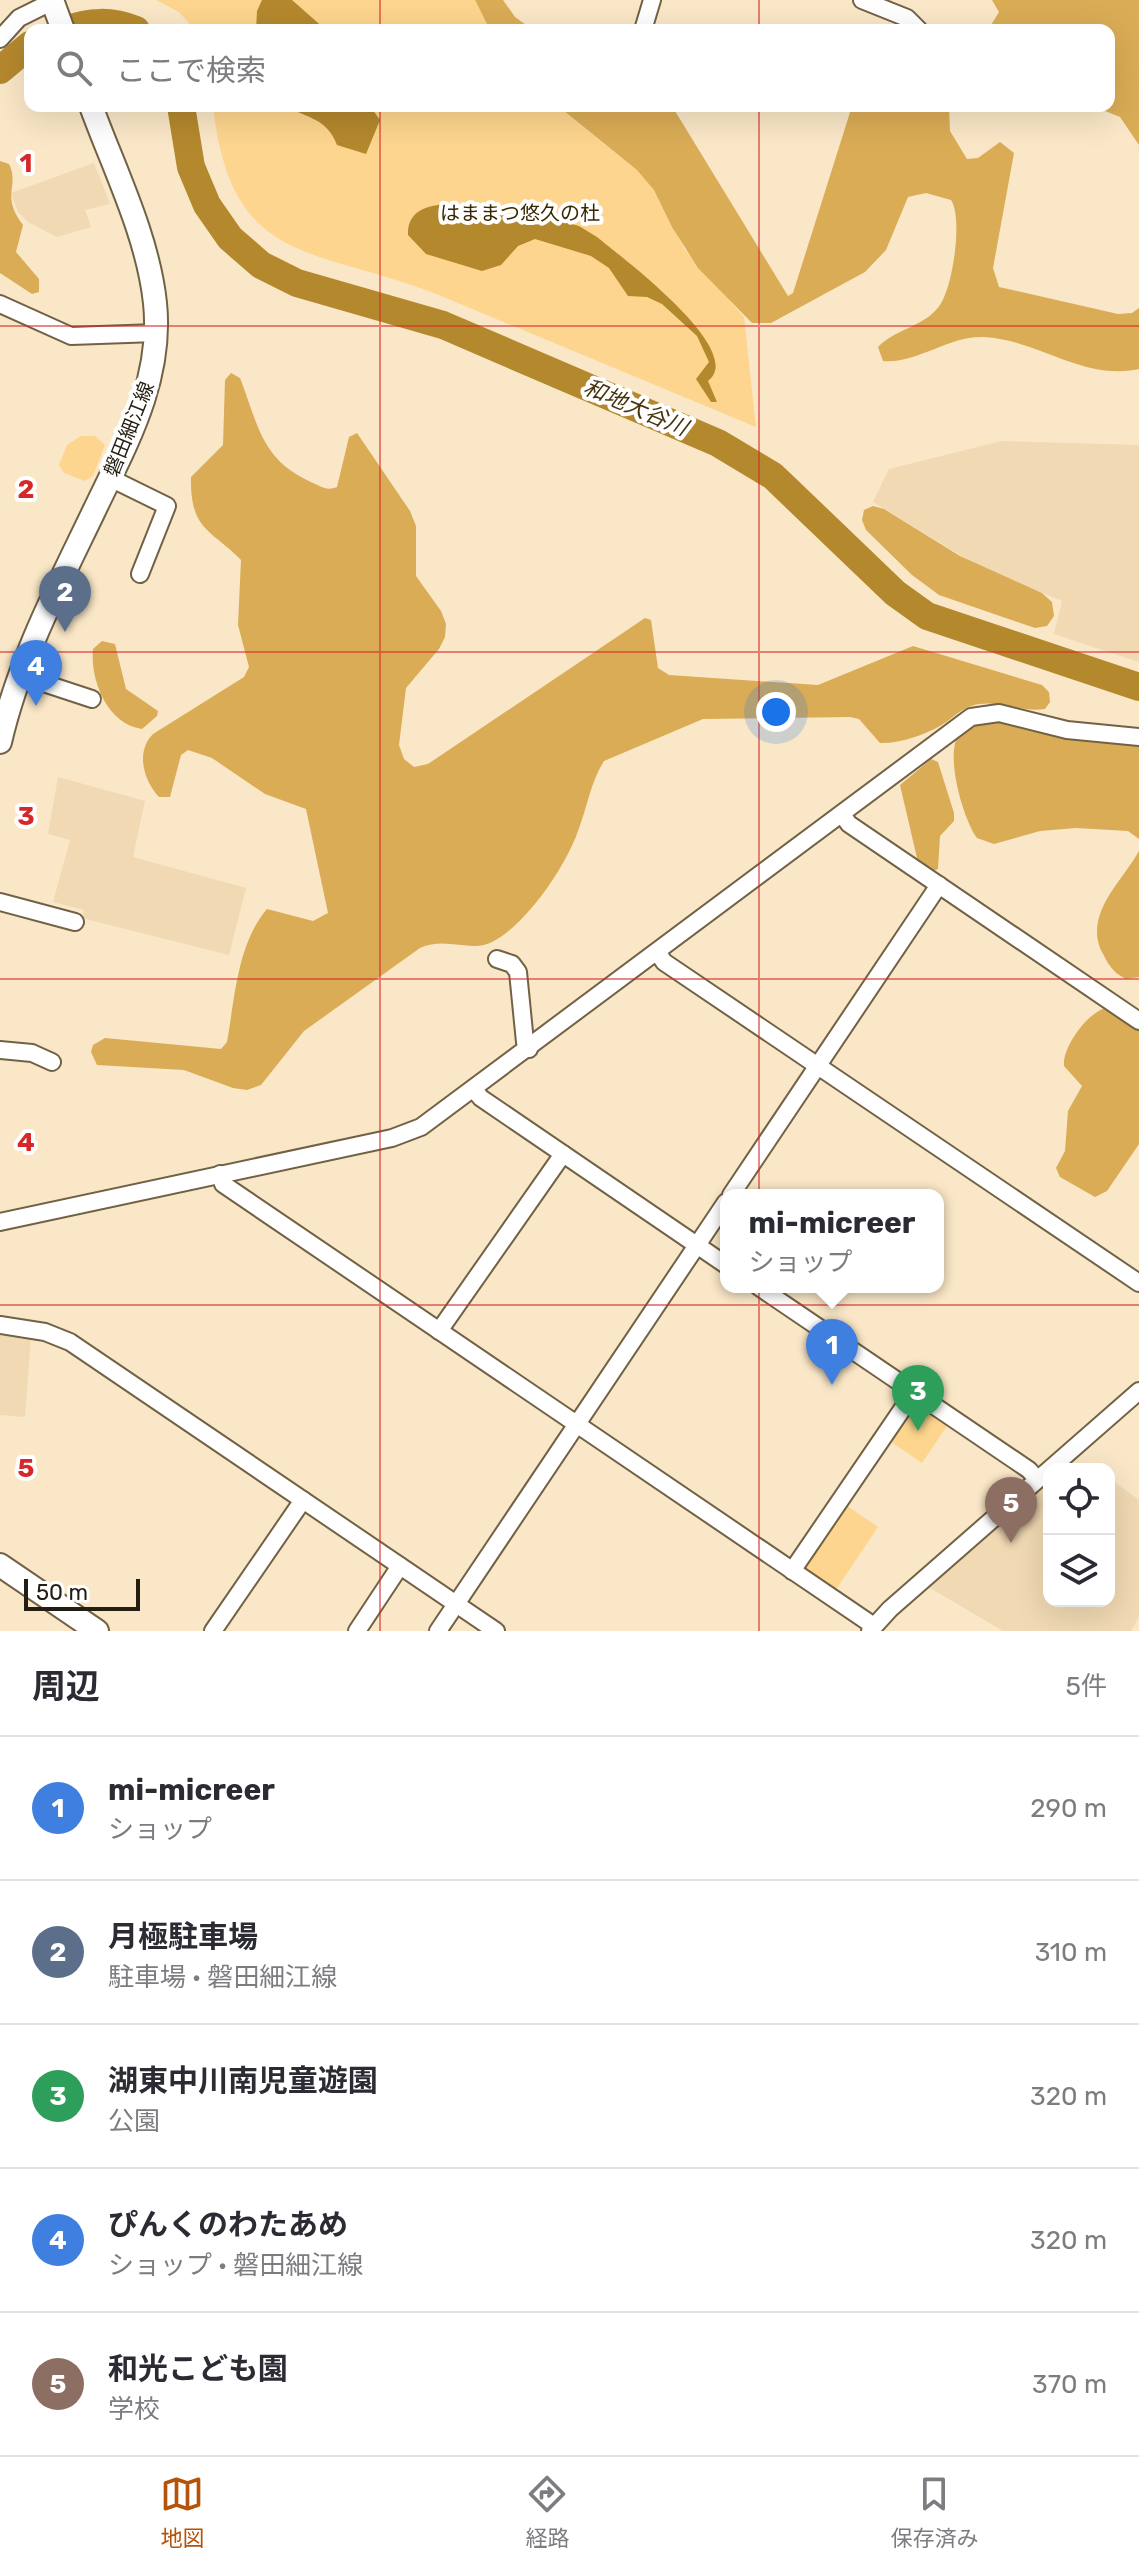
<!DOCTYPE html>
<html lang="ja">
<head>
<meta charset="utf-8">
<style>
	:root { --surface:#fff; --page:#f7f7f7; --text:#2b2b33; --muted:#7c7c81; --line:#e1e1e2; --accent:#b45309 }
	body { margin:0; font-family:Rubik,"Noto Sans JP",sans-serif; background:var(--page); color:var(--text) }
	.controls { position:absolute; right:24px; bottom:24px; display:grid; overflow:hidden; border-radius:16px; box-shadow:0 8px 32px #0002 }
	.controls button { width:72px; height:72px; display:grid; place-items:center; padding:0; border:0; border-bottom:2px solid var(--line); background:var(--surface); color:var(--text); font:40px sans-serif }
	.scale { position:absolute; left:24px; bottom:20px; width:116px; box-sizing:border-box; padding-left:8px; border:4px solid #241d11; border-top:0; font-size:22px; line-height:28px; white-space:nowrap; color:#241d11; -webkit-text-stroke:6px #fff; paint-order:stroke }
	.you { position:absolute; left:776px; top:712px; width:28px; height:28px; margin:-20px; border:6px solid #fff; border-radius:50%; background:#1a73e8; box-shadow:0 0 0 12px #1a73e833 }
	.badge { display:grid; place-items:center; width:52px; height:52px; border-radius:50%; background:var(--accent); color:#fff; font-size:26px; font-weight:700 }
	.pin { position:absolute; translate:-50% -66px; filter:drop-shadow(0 2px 4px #0008) }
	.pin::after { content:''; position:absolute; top:42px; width:28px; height:24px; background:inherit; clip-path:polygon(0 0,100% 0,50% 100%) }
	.popup { position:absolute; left:720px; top:1189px; width:224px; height:104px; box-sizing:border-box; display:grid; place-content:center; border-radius:16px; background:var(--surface); filter:drop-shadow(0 2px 6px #0005); font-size:26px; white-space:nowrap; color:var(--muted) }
	.popup b { font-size:30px; color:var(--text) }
	.popup::after { content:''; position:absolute; left:50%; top:100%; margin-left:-16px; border:16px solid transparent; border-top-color:var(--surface) }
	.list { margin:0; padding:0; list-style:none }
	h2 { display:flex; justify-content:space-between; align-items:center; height:104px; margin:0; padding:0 32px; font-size:34px }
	h2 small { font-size:26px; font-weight:400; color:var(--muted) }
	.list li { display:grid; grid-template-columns:52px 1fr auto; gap:24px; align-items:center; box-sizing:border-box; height:144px; padding:0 32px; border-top:2px solid var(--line) }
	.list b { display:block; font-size:30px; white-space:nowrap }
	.list p { margin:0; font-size:26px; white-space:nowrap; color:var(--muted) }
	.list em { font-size:26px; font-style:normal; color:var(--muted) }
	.icon { flex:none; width:44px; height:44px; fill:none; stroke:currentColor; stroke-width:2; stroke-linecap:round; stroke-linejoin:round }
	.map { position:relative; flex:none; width:1139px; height:1631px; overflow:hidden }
	.search { position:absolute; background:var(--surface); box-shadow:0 8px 32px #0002; left:24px; right:24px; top:24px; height:88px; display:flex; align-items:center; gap:20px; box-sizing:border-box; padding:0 28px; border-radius:16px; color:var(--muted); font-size:30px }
	.sheet { height:824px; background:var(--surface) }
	nav { display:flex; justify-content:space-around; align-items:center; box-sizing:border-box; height:112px; border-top:2px solid var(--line); background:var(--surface); font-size:22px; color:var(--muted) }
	nav a { display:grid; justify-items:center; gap:4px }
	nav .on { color:var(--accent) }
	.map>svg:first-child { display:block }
	.built { fill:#f0d9b3 }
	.green { fill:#fdd58e }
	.forest { fill:#daac56 }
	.water { fill:#b4882d }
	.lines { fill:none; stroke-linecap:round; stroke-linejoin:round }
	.river { stroke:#b4882d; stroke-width:28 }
	.minor-casing { stroke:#716145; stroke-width:20 }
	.major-casing { stroke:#716145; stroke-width:26 }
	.minor { stroke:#fff; stroke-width:16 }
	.major { stroke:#fff; stroke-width:22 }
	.grid { fill:none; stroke:#d62828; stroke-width:2; stroke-opacity:0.55 }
	.labels { text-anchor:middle; stroke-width:8; stroke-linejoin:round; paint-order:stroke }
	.park-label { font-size:20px; fill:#392600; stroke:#fff }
	.street-label { font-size:20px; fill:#241d11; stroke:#fff }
	.water-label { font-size:22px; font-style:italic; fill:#47340e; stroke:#fff }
	.grid-label { font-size:26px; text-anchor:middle; font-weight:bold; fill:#d62828; stroke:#fff; stroke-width:8; stroke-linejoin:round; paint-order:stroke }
</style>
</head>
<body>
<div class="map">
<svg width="1139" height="1631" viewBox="0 0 1139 1631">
	<rect width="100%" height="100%" fill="#fae7c7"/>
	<g class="built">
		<polygon points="94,163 110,204 85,210 91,227 57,237 28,222 18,212 11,193"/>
		<polygon points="1002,441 1139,445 1139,662 1054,634 1062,601 980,567 873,502 889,469"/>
		<polygon points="58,777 145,801 133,857 246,888 229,955 82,918 84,910 53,902 70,840 48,834"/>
		<polygon points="0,1331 31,1336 25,1417 0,1415"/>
		<polygon points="1049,1475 1049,1601 1109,1601 1109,1478 1139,1500 1139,1617 1131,1631 1003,1631 925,1585"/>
	</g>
	<g class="green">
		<polygon points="156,0 475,0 490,30 195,30 179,12"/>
		<path d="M213 106H558L637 170 654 189 685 250 744 317 756 427 434 293C311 246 231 266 213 106Z"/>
		<polygon points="81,436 95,436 105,445 93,476 85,481 64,473 59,465 67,445"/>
		<polygon points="917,1401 949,1423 922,1463 887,1439"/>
		<polygon points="843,1503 878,1527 835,1591 803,1570 802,1565"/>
	</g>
	<g class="forest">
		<polygon points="475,0 503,0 515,17 533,30 490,30"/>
		<polygon points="992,0 1139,0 1139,145 1120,117 1093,106 1109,106 1109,30 988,30 999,12"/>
		<path d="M558 106H672L788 296 793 293 852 106H949L950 131 967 159 978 158 1000 142 1014 153 993 268 999 287 1118 314 1132 313 1139 308V369C1083 381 1039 340 984 337 949 335 917 364 883 361L878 347C895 329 926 326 940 305 953 286 963 218 951 200L926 193 908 197 886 250 865 272 771 323H752L698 268 672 227 654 190 637 170Z"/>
		<path d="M0 161 9 164C20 186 0 195 23 225L16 252 39 279V292L32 294 0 273Z"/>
		<path d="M231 373 240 378C259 427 261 460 313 483 322 487 327 491 337 487L349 437 357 433 410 511 416 526V576L441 611 446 624 445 637 439 649 406 688 399 745 404 759 414 767 428 764 645 618 651 620 658 668 669 675 818 685 913 646 1042 685 1049 692 1050 702 1045 709C1020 713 997 698 971 706 959 710 951 720 940 726 924 735 898 744 880 743L859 719 850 717 703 719 604 761C591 781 587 808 578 831 566 866 526 925 492 942 472 953 446 936 420 948L304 1031 261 1085 247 1090 233 1088 184 1070 97 1065 91 1052 93 1045 105 1038 221 1049 227 1042C235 998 237 944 267 909L313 921 328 913 306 809 265 794 212 758 188 750 181 755 170 797H159C144 781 135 752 153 734L244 677 249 667 238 625 241 560C211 529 190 531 191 477L223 445 225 380Z"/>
		<polygon points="873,506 884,509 960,556 1042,593 1052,602 1054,616 1047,626 1035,628 939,595 912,575 866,530 862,520 864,510"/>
		<path d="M102 641 115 644 126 689 158 711 157 716 142 729C107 724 90 680 93 649Z"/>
		<path d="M999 720 1139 744V839L1128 831 1076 828 1040 831 994 844 977 838C964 821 944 754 959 735 969 722 984 722 999 720Z"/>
		<polygon points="931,759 938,762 954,813 954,821 940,836 938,869 931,872 917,858 900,785"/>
		<path d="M1139 851V977L1126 979C1113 973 1108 964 1102 952 1084 914 1121 883 1139 851Z"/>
		<path d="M1106 1008 1139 1028V1144L1107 1191 1095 1197 1060 1177 1056 1168 1065 1151 1068 1111 1082 1086 1064 1066C1062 1047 1088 1012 1106 1008Z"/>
	</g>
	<g class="water">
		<polygon points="262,0 292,0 326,30 256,30 257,11"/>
		<path d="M285 106H370L380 120 366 154 337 145C327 118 307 118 285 106Z"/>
		<path d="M448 204 483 214 541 215 579 226 597 237C620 256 748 351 708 381L717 402H711L696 379 709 362 697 336 662 304 647 297 628 296 609 268 591 256 535 239 518 246 501 265 482 271 426 254 408 235C407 211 427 205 448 204Z"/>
	</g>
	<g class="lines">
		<g class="river">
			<path d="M65 30C90 21 111 20 136 30"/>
			<polyline points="0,70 30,45"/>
			<polyline points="181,106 191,167 207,205 230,238 261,265 297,283 443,325 718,443 773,476 895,593 927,616 1139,687"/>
		</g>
		<g class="minor-casing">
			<g id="minor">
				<polyline points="862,0 907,18 919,30"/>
				<polyline points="643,30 652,0"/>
				<polyline points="0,39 19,18 53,1"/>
				<polyline points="0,304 71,336 156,333"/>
				<polyline points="110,478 167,506 140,574"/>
				<polyline points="19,675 92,699"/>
				<polyline points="843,816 849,824 1139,1021"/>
				<polyline points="0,902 75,922"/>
				<polyline points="658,953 664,962 1139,1283"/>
				<polyline points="497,959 512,964 518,972 525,1042 529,1049"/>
				<polyline points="0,1050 32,1053 52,1062"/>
				<polyline points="474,1090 481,1098 726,1265"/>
				<polyline points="220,1174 223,1184 874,1626"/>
				<polyline points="731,1195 939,885"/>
				<polyline points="0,1222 392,1138 421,1127 971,717 999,713 1067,730 1139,737"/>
				<polyline points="759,1287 1029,1470 1036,1478"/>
				<polyline points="0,1325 45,1332 70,1342 496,1631"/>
				<polyline points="439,1331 563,1154"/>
				<polyline points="792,1571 914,1392"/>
				<polyline points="213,1631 303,1500"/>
				<polyline points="357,1631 400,1566"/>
				<polyline points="438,1631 726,1202"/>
				<polyline points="870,1631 890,1609 1139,1391"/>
			</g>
		</g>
		<g class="major-casing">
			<g id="major">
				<polyline points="52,0 63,30"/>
				<path d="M0 742C19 660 58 586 94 511 126 444 163 380 155 303 148 236 114 169 91 106"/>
				<polyline points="0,1565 97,1631"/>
			</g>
		</g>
		<use href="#minor" class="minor"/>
		<use href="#major" class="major"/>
	</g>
	<path class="grid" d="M380 0V30M759 0V30M380 106V1631M759 106V1631M0 326H1139M0 652H1139M0 979H1139M0 1305H1139"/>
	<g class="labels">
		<g class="park-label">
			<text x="520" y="220">はままつ悠久の杜</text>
		</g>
		<g class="street-label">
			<text transform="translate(129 429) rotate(-68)" y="7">磐田細江線</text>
		</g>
		<g class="water-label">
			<text transform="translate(636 407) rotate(23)" y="8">和地大谷川</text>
		</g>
	</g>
	<g class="grid-label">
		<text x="26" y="172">1</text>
		<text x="26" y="498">2</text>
		<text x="26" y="825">3</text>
		<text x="26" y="1151">4</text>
		<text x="26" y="1477">5</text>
	</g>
</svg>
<div class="controls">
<button><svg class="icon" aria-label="locate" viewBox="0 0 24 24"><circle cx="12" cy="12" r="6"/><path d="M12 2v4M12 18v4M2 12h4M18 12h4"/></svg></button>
<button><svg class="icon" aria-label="layers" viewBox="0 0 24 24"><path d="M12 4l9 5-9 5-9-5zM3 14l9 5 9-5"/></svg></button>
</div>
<div class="scale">50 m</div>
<div class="you"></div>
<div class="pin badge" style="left:832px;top:1385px;background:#3f7fe0">1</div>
<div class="popup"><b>mi-micreer</b>ショップ</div>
<div class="pin badge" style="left:65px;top:632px;background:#5c6f8a">2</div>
<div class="pin badge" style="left:918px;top:1431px;background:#2e9e5b">3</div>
<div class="pin badge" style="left:36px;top:706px;background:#3f7fe0">4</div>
<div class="pin badge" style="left:1011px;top:1543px;background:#8d6e63">5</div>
<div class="search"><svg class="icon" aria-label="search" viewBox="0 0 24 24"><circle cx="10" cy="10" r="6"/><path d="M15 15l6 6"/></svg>ここで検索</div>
</div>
<section class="sheet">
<h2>周辺<small>5件</small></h2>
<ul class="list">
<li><span class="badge" style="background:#3f7fe0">1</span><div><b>mi-micreer</b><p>ショップ</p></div><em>290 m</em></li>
<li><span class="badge" style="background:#5c6f8a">2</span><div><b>月極駐車場</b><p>駐車場 · 磐田細江線</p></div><em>310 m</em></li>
<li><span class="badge" style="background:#2e9e5b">3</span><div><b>湖東中川南児童遊園</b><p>公園</p></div><em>320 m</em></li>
<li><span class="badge" style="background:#3f7fe0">4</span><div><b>ぴんくのわたあめ</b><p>ショップ · 磐田細江線</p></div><em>320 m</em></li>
<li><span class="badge" style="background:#8d6e63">5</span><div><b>和光こども園</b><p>学校</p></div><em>370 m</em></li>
</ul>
</section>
<nav>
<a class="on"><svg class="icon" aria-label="map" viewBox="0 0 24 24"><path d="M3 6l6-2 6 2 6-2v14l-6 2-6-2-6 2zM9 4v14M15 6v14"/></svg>地図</a>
<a><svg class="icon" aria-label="directions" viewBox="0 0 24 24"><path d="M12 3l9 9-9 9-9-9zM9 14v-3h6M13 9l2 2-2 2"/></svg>経路</a>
<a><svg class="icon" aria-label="saved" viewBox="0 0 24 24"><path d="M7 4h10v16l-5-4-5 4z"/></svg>保存済み</a>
</nav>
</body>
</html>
